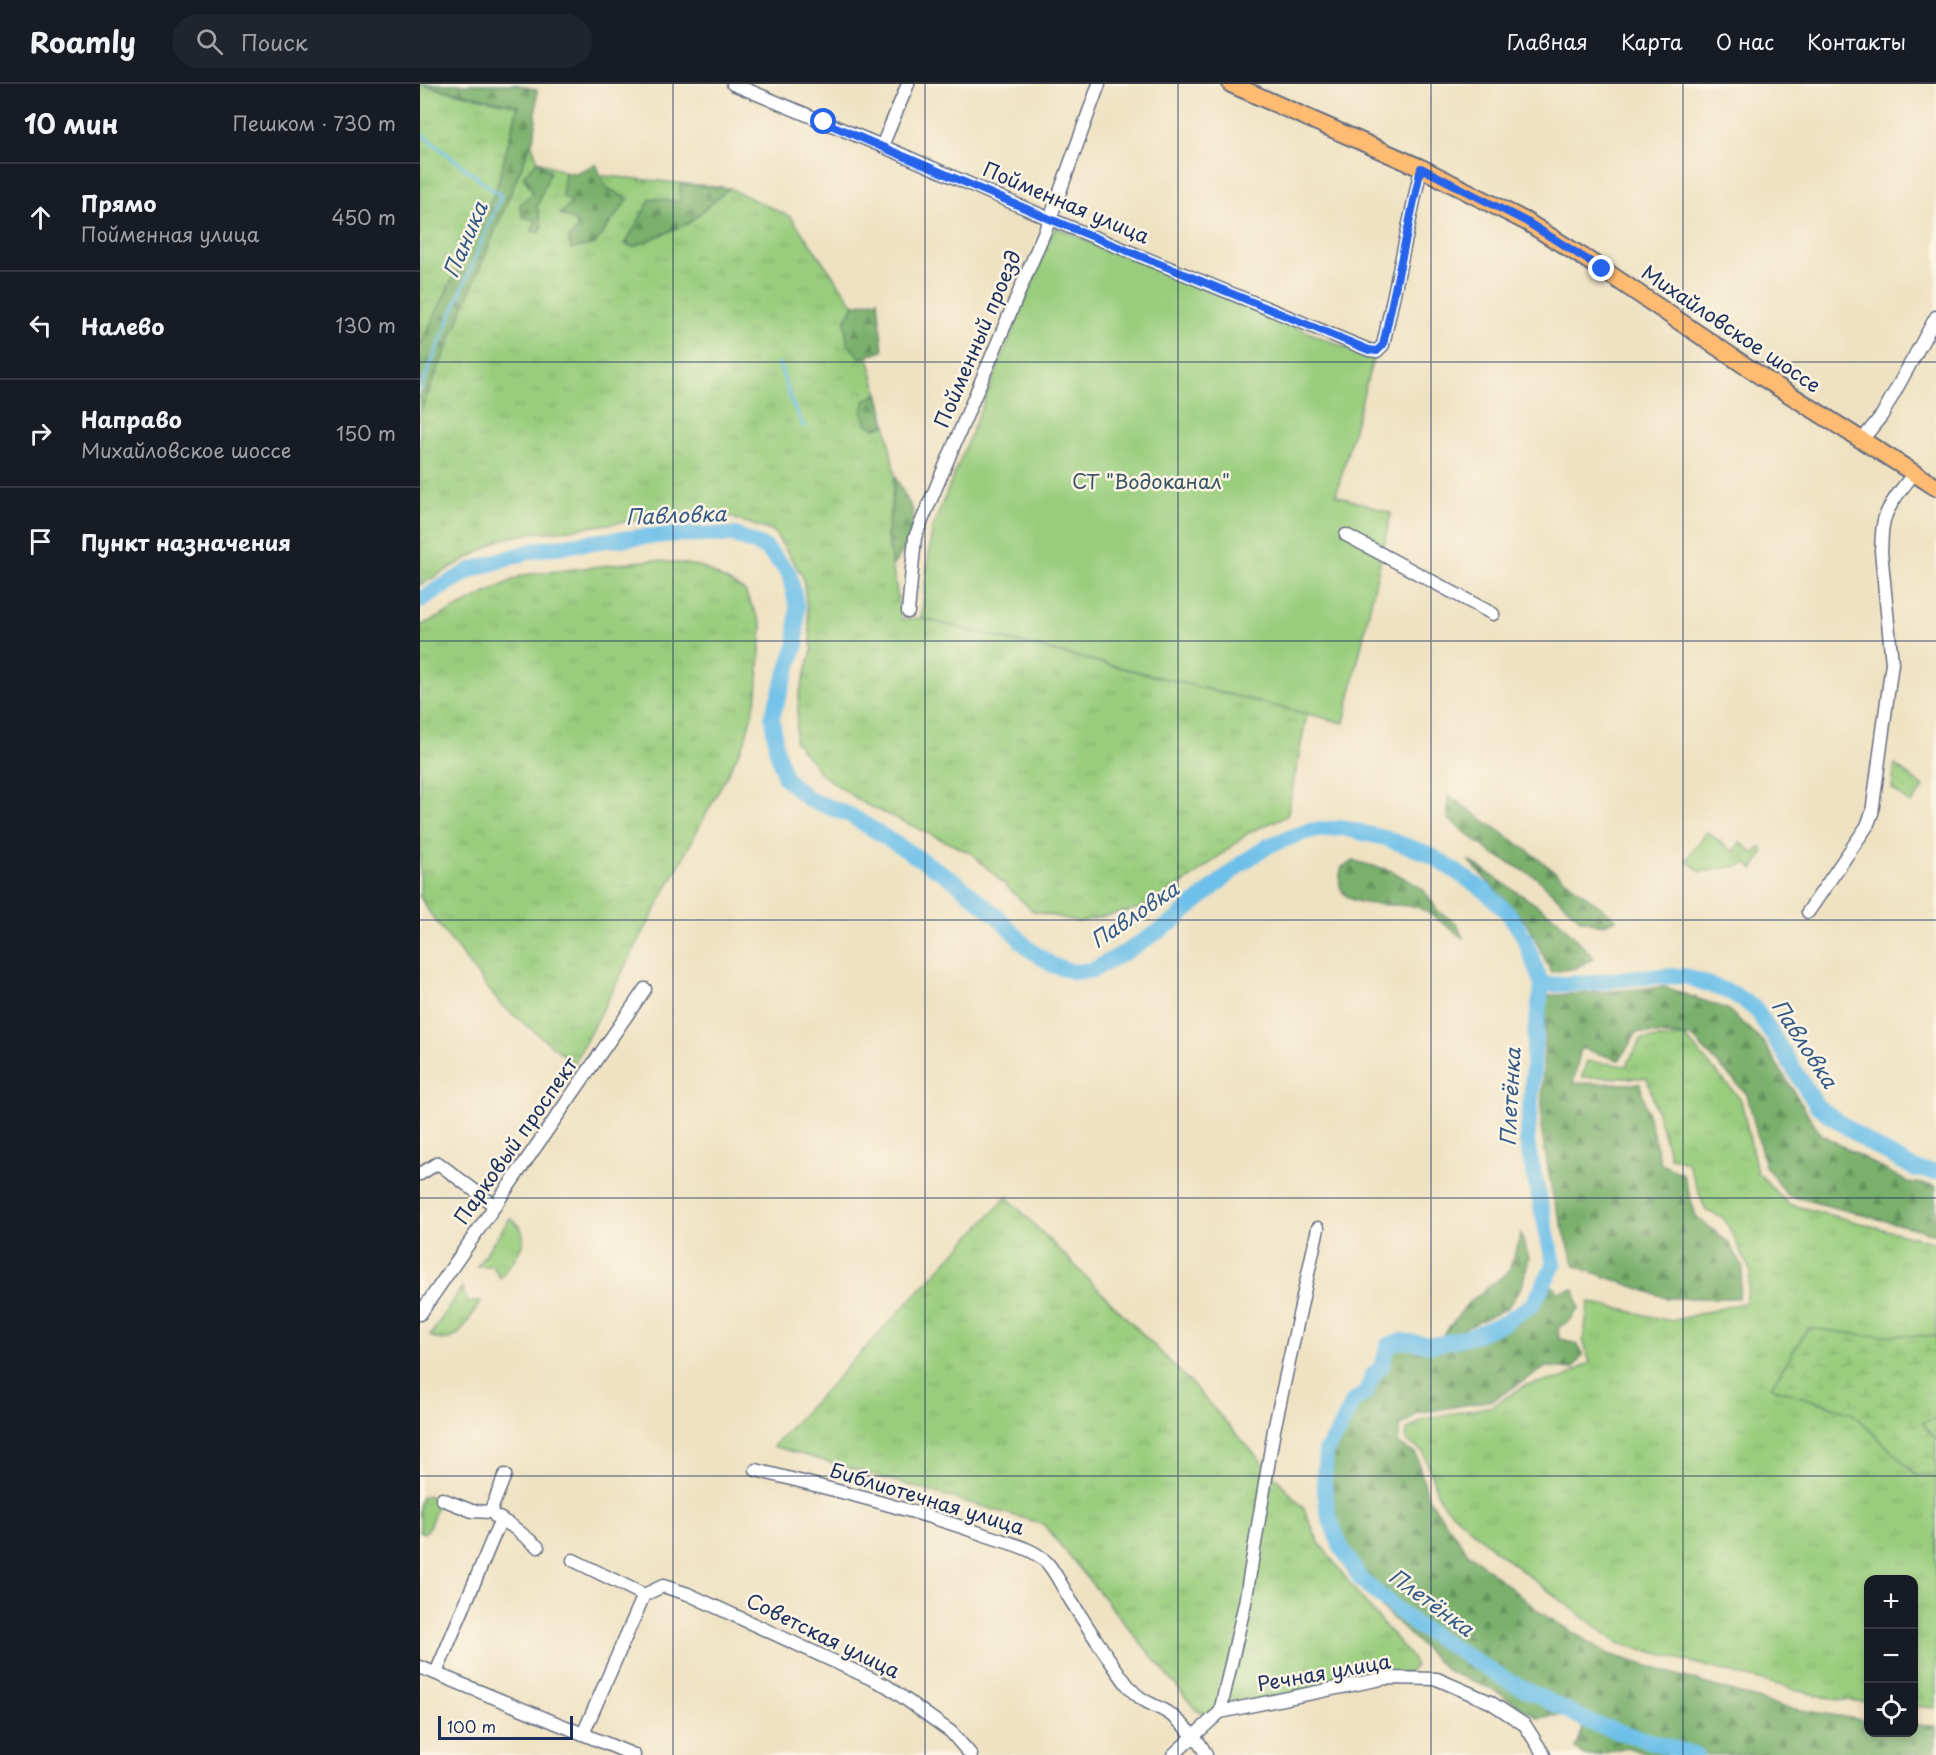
<!DOCTYPE html>
<html lang="ru">
<head>
<meta charset="utf-8">
<style>
	:root { --surface:#171b24; --page:#20242c; --text:#f1f3f6; --muted:#9ea1a6; --line:#363941 }
	body { margin:0; font-family:"Playpen Sans",sans-serif; background:var(--page); color:var(--text) }
	.controls { position:absolute; right:18px; bottom:18px; display:grid; overflow:hidden; border-radius:12px; box-shadow:0 3px 9px #0003 }
	.controls button { width:54px; height:54px; display:grid; place-items:center; padding:0; border:0; border-bottom:2px solid var(--line); background:var(--surface); color:var(--text); font:30px sans-serif }
	.scale { position:absolute; left:18px; bottom:15px; width:135px; box-sizing:border-box; padding-left:6px; border:3px solid #1b2f5e; border-top:0; font-size:16px; line-height:21px; white-space:nowrap; color:#1b2f5e; -webkit-text-stroke:4px #fcf5e5; paint-order:stroke }
	.stop { position:absolute; width:18px; height:18px; margin:-14px; border:4px solid #2563eb; border-radius:50%; background:#fff }
	.stop.end { background:#2563eb; border-color:#fff; box-shadow:0 2px 6px #0008 }
	.list { margin:0; padding:0; list-style:none }
	h2 { display:flex; justify-content:space-between; align-items:center; height:78px; margin:0; padding:0 24px; font-size:26px }
	h2 small { font-size:20px; font-weight:400; color:var(--muted) }
	.list li { display:grid; grid-template-columns:39px 1fr auto; gap:18px; align-items:center; box-sizing:border-box; height:108px; padding:0 24px; border-top:2px solid var(--line) }
	.list b { display:block; font-size:22px; white-space:nowrap }
	.list p { margin:0; font-size:20px; white-space:nowrap; color:var(--muted) }
	.list em { font-size:20px; font-style:normal; color:var(--muted) }
	.icon { flex:none; width:33px; height:33px; fill:none; stroke:currentColor; stroke-width:2; stroke-linecap:round; stroke-linejoin:round }
	.map { position:relative; flex:none; width:1516px; height:1671px; overflow:hidden }
	header { display:flex; align-items:center; gap:36px; box-sizing:border-box; height:84px; padding:0 30px; background:var(--surface); border-bottom:2px solid var(--line) }
	header strong { font-size:28px }
	nav { display:flex; gap:33px; margin-inline-start:auto; font-size:21px }
	.search { width:420px; height:54px; background:var(--page); display:flex; align-items:center; gap:15px; box-sizing:border-box; padding:0 21px; border-radius:33px; color:var(--muted); font-size:22px }
	main { display:flex }
	aside { flex:1; background:var(--surface) }
	.map>svg:first-child { display:block }
	.grass { fill:url(#grass-tufts); stroke:#5a7e6e; stroke-width:1.5 }
	.forest { fill:url(#forest-firs); stroke:#4a7065; stroke-width:1.5 }
	.wetland { fill:url(#wetland-marsh); stroke:#5a7e6e; stroke-width:1.5 }
	.park { fill:url(#park-dots); stroke:#5a7e6e; stroke-width:1.5 }
	.garden { fill:#99cd7d; stroke:#5a7e6e; stroke-width:1.5 }
	.lines { fill:none; stroke-linecap:round; stroke-linejoin:round }
	.stream { stroke:#6dc0e9; stroke-width:3 }
	.river { stroke:#6dc0e9; stroke-width:16 }
	.minor-casing { stroke:#656e81; stroke-width:15 }
	.major-casing { stroke:#656e81; stroke-width:20 }
	.minor { stroke:#fff; stroke-width:12 }
	.major { stroke:#febb71; stroke-width:16 }
	.route { stroke:#2563eb; stroke-width:8 }
	.grid { fill:none; stroke:#1b2f5e; stroke-width:1.5; stroke-opacity:0.55 }
	.labels { text-anchor:middle; stroke-width:5; stroke-linejoin:round; paint-order:stroke }
	.street-label { font-size:20px; fill:#1b2f5e; stroke:#fcf5e5 }
	.park-label { font-size:20px; fill:#3a5666; stroke:#fcf5e5 }
	.water-label { font-size:21px; font-style:italic; fill:#345a88; stroke:#fcf5e5 }
</style>
</head>
<body>
<header>
<strong>Roamly</strong>
<div class="search"><svg class="icon" aria-label="search" viewBox="0 0 24 24"><circle cx="10" cy="10" r="6"/><path d="M15 15l6 6"/></svg>Поиск</div>
<nav><a>Главная</a><a>Карта</a><a>О нас</a><a>Контакты</a></nav>
</header>
<main>
<aside>
<h2>10 мин<small>Пешком · 730 m</small></h2>
<ul class="list">
<li><svg class="icon" aria-label="ahead" viewBox="0 0 24 24"><path d="M12 20V5M6 11l6-6 6 6"/></svg><div><b>Прямо</b><p>Пойменная улица</p></div><em>450 m</em></li>
<li><svg class="icon" aria-label="left" viewBox="0 0 24 24"><path d="M17 20v-9H6M10 6l-5 5 5 5"/></svg><div><b>Налево</b></div><em>130 m</em></li>
<li><svg class="icon" aria-label="right" viewBox="0 0 24 24"><path d="M7 20v-9h11M14 6l5 5-5 5"/></svg><div><b>Направо</b><p>Михайловское шоссе</p></div><em>150 m</em></li>
<li><svg class="icon" aria-label="arrive" viewBox="0 0 24 24"><path d="M6 21V4h12l-3 4 3 4H6"/></svg><div><b>Пункт назначения</b></div></li>
</ul>
</aside>
<div class="map">
<svg width="1516" height="1671" viewBox="0 0 1516 1671">
	<defs>
		<pattern id="grass-tufts" width="24" height="20" patternUnits="userSpaceOnUse" patternTransform="scale(1.5)"><rect width="24" height="20" fill="#99cd7d"/><path d="M3 7l-1-3M5 7V3M7 7l1-3M15 17l-1-3M17 17v-4M19 17l1-3" fill="none" stroke="#83b06e"/></pattern>
		<pattern id="forest-firs" width="22" height="20" patternUnits="userSpaceOnUse" patternTransform="scale(1.5)"><rect width="22" height="20" fill="#7ab06c"/><path d="M5 1l3.5 6h-7zM16 11l3.5 6h-7z" fill="#63905c"/></pattern>
		<pattern id="wetland-marsh" width="20" height="14" patternUnits="userSpaceOnUse" patternTransform="scale(1.5)"><rect width="20" height="14" fill="#99cd7d"/><path d="M1 5h8M5 5V1M11 12h8M15 12V8" fill="none" stroke="#83b06e"/></pattern>
		<pattern id="park-dots" width="8" height="8" patternUnits="userSpaceOnUse" patternTransform="scale(1.5)"><rect width="8" height="8" fill="#99cd7d"/><path d="M2 2h.1M6 6h.1" fill="none" stroke="#83b06e" stroke-width="1.8" stroke-linecap="round"/></pattern>
	</defs>
	<rect width="100%" height="100%" fill="#fcf5e5"/>
	<filter id="ink" filterUnits="userSpaceOnUse"><feTurbulence type="fractalNoise" baseFrequency=".0167" numOctaves="2"/><feDisplacementMap in="SourceGraphic" scale="12" xChannelSelector="R" yChannelSelector="G"/><feConvolveMatrix kernelMatrix="1 2 1 2 8 2 1 2 1" color-interpolation-filters="sRGB"/></filter>
	<filter id="wash" filterUnits="userSpaceOnUse"><feTurbulence type="fractalNoise" baseFrequency=".008" numOctaves="4" result="noise"/><feDisplacementMap in="SourceGraphic" scale="24" xChannelSelector="R" yChannelSelector="G"/><feGaussianBlur stdDeviation="1.35" result="paint"/><feColorMatrix in="noise" values="0 0 0 0 0 0 0 0 0 0 0 0 0 0 0 0 0 1.4 0 .05"/><feComposite in="paint" operator="in"/></filter>
	<g filter="url(#wash)">
		<rect width="100%" height="100%" fill="#efe2c2"/>
		<g class="grass">
			<polygon points="0,1 98,22 118,77 145,88 309,104 371,133 434,221 466,340 475,392 467,453 482,536 501,534 887,630 867,732 830,748 770,795 725,823 659,838 613,827 551,769 443,719 401,690 375,657 379,611 392,566 383,492 354,448 302,430 202,438 142,447 111,449 82,455 0,501"/>
			<polygon points="233,476 280,482 324,506 342,542 337,611 325,657 154,979 80,920 12,832 0,813 0,542 103,491"/>
			<polygon points="1287,748 1314,768 1320,758 1335,770 1340,763 1343,767 1343,770 1333,785 1328,780 1281,788 1266,776"/>
			<polygon points="1265,953 1321,1016 1337,1088 1368,1120 1516,1159 1516,1624 1494,1622 1494,1496 1448,1496 1448,1618 1412,1615 1198,1559 1073,1465 1020,1417 1004,1369 986,1356 987,1346 1005,1335 1072,1322 1106,1301 1143,1294 1170,1279 1163,1256 1169,1218 1251,1237 1326,1218 1331,1188 1304,1134 1286,1127 1267,1078 1250,1073 1227,994 1162,993 1167,977 1206,982 1221,955"/>
			<polygon points="587,1113 769,1297 884,1425 898,1457 937,1509 993,1575 995,1582 989,1588 784,1629 776,1626 623,1440 353,1362"/>
			<path d="M90 1134C119 1153 94 1174 80 1194L73 1182H57Z"/>
			<path d="M42 1203 48 1219 61 1217C47 1237 38 1266 10 1252Z"/>
			<polygon points="7,1411 16,1414 18,1420 8,1446 4,1449 0,1447 0,1418 2,1413"/>
		</g>
		<g class="forest">
			<polygon points="0,0 95,0 117,6 115,50 0,329 0,262 77,103 98,22"/>
			<polygon points="118,77 130,88 117,123 122,142 120,149 112,147 116,136 103,133 100,121 113,108 103,92"/>
			<polygon points="176,80 186,103 208,115 175,160 151,165 149,154 158,145 155,137 140,130 152,119 142,112 145,88 156,89"/>
			<polygon points="260,100 309,104 269,139 213,163 205,160 231,114 260,118"/>
			<polygon points="458,216 463,267 441,274 427,260 425,238 434,221"/>
			<polygon points="458,309 466,341 455,344 447,341 442,328 445,316"/>
			<polygon points="475,392 493,427 493,452 474,480 472,480 467,453"/>
			<polygon points="1028,711 1111,769 1196,835 1182,841 1160,835 1116,793 1073,770 1028,735"/>
			<polygon points="1048,776 1135,833 1174,874 1156,884 1131,888 1109,842"/>
			<path d="M934 777 972 787 1003 805 1018 827 1037 840 1043 854C1033 847 1007 825 996 823 971 817 906 831 922 783Z"/>
			<polygon points="1245,903 1307,925 1343,958 1400,1050 1487,1098 1516,1102 1516,1150 1367,1111 1345,1082 1327,1010 1272,953 1217,948 1199,976 1161,964 1153,999 1220,1000 1241,1080 1263,1090 1276,1132 1308,1158 1323,1184 1319,1214 1246,1214 1155,1182 1133,1113 1121,1043 1126,912"/>
			<polygon points="1101,1150 1109,1174 1102,1203 1087,1224 1032,1251 1024,1250 1048,1219 1089,1187"/>
			<polygon points="1127,1197 1139,1208 1154,1205 1159,1224 1151,1235 1138,1244 1139,1254 1157,1260 1163,1270 1153,1285 1126,1283 1073,1316 998,1329 980,1343 978,1360 996,1370 1008,1414 1048,1469 1121,1529 1188,1570 1363,1623 1448,1637 1448,1648 1494,1648 1494,1641 1516,1642 1516,1671 1232,1671 1206,1663 1178,1671 1164,1671 1156,1665 1163,1643 1143,1631 1118,1634 1074,1606 1028,1587 962,1524 957,1509 941,1496 920,1461 908,1430 904,1398 906,1367 920,1345 933,1317 946,1309 952,1292 962,1282 968,1261 981,1257 1013,1261 1052,1252 1084,1239 1113,1220"/>
		</g>
		<polygon class="wetland" points="1388,1244 1444,1251 1516,1252 1516,1334 1502,1339 1516,1355 1516,1391 1496,1391 1432,1329 1351,1303"/>
		<polygon class="park" points="1475,681 1504,703 1491,720 1472,705"/>
		<polygon class="garden" points="635,143 953,275 916,411 971,429 924,639 501,534 512,445"/>
		<g class="lines">
			<g class="stream">
				<polyline points="0,49 81,112 0,306"/>
				<polyline points="359,279 371,317 384,343"/>
			</g>
			<g class="river">
				<polyline points="0,516 51,486 114,466 189,456 257,450 315,451 346,464 369,489 377,524 376,561 352,632 356,664 365,694 388,715 430,731 535,797 577,832 609,865 632,881 654,888 673,886 709,866 753,838 822,779 850,761 888,747 923,744 965,754 1009,770 1064,806 1089,830 1104,853 1122,901 1115,950 1112,1004 1107,1059 1134,1181 1113,1220 1084,1239 1052,1252 1013,1261 981,1257 968,1261 962,1282 952,1292 946,1309 933,1317 920,1345 906,1367 904,1398 908,1430 920,1461 941,1496 996,1541 1083,1594 1174,1640 1276,1671"/>
				<polyline points="1122,901 1171,899 1218,893 1265,892 1312,909 1336,925 1397,1022 1449,1059 1495,1085 1516,1088"/>
			</g>
		</g>
	</g>
	<g filter="url(#ink)">
		<g class="lines">
			<g class="minor-casing">
				<g id="minor">
					<polyline points="313,0 462,62 630,135 949,266 957,267 963,261 1001,84"/>
					<polyline points="462,62 488,0"/>
					<polyline points="1442,356 1462,331 1516,233"/>
					<polyline points="926,451 1073,530"/>
					<polyline points="488,528 495,453 630,135 679,0"/>
					<path d="M1388 828 1447 742 1452 729 1472 579 1461 467C1462 456 1461 444 1465 433 1471 417 1484 402 1495 388"/>
					<polyline points="0,1090 18,1079 75,1122"/>
					<polyline points="0,1230 225,905"/>
					<path d="M336 1386C414 1406 492 1425 568 1452 588 1459 615 1464 629 1481 638 1493 645 1508 653 1520 671 1548 689 1577 709 1603 718 1615 730 1619 743 1626 757 1633 780 1656 786 1671"/>
					<polyline points="22,1415 52,1427 70,1428 85,1391"/>
					<polyline points="75,1432 92,1442 118,1463"/>
					<polyline points="153,1476 224,1511"/>
					<polyline points="0,1583 214,1671"/>
					<polyline points="16,1589 81,1435"/>
					<polyline points="800,1628 825,1519 854,1346 898,1144"/>
					<polyline points="163,1650 224,1511 243,1502 268,1510 467,1602 531,1648 551,1671"/>
					<polyline points="753,1671 800,1628 966,1594 1017,1595 1070,1618 1105,1641 1124,1671"/>
				</g>
			</g>
			<g class="major-casing">
				<polyline id="major" points="811,0 1001,84 1107,138 1182,185 1342,293 1516,403"/>
			</g>
			<use href="#minor" class="minor"/>
			<use href="#major" class="major"/>
		</g>
	</g>
	<g class="lines" filter="url(#ink)">
		<polyline class="route" points="404,38 630,135 949,266 957,267 963,261 1001,84 1107,138 1182,185"/>
	</g>
	<path class="grid" d="M253 0V1671M505 0V1671M758 0V1671M1011 0V1671M1263 0V1671M0 278H1516M0 557H1516M0 836H1516M0 1114H1516M0 1392H1516"/>
	<g class="labels">
		<g class="street-label">
			<text transform="translate(646 119) rotate(23)" y="7">Пойменная улица</text>
			<text transform="translate(1311 245) rotate(34)" y="7">Михайловское шоссе</text>
			<text transform="translate(558 255) rotate(-67)" y="7">Пойменный проезд</text>
			<text transform="translate(96 1057) rotate(-55)" y="7">Парковый проспект</text>
			<text transform="translate(507 1415) rotate(17)" y="7">Библиотечная улица</text>
			<text transform="translate(403 1552) rotate(26)" y="7">Советская улица</text>
			<text transform="translate(904 1589) rotate(-10)" y="7">Речная улица</text>
		</g>
		<g class="park-label">
			<text x="731" y="405">СТ "Водоканал"</text>
		</g>
		<g class="water-label">
			<text transform="translate(46 156) rotate(-67)" y="7">Паника</text>
			<text transform="translate(256 432) rotate(-2)" y="7">Павловка</text>
			<text transform="translate(715 831) rotate(-34)" y="7">Павловка</text>
			<text transform="translate(1384 960) rotate(57)" y="7">Павловка</text>
			<text transform="translate(1091 1013) rotate(-87)" y="7">Плетёнка</text>
			<text transform="translate(1011 1519) rotate(36)" y="7">Плетёнка</text>
		</g>
	</g>
</svg>
<div class="controls">
<button>+</button>
<button>−</button>
<button><svg class="icon" aria-label="locate" viewBox="0 0 24 24"><circle cx="12" cy="12" r="6"/><path d="M12 2v4M12 18v4M2 12h4M18 12h4"/></svg></button>
</div>
<div class="scale">100 m</div>
<div class="stop" style="left:404px;top:38px"></div>
<div class="stop end" style="left:1182px;top:185px"></div>
</div>
</main>
</body>
</html>
